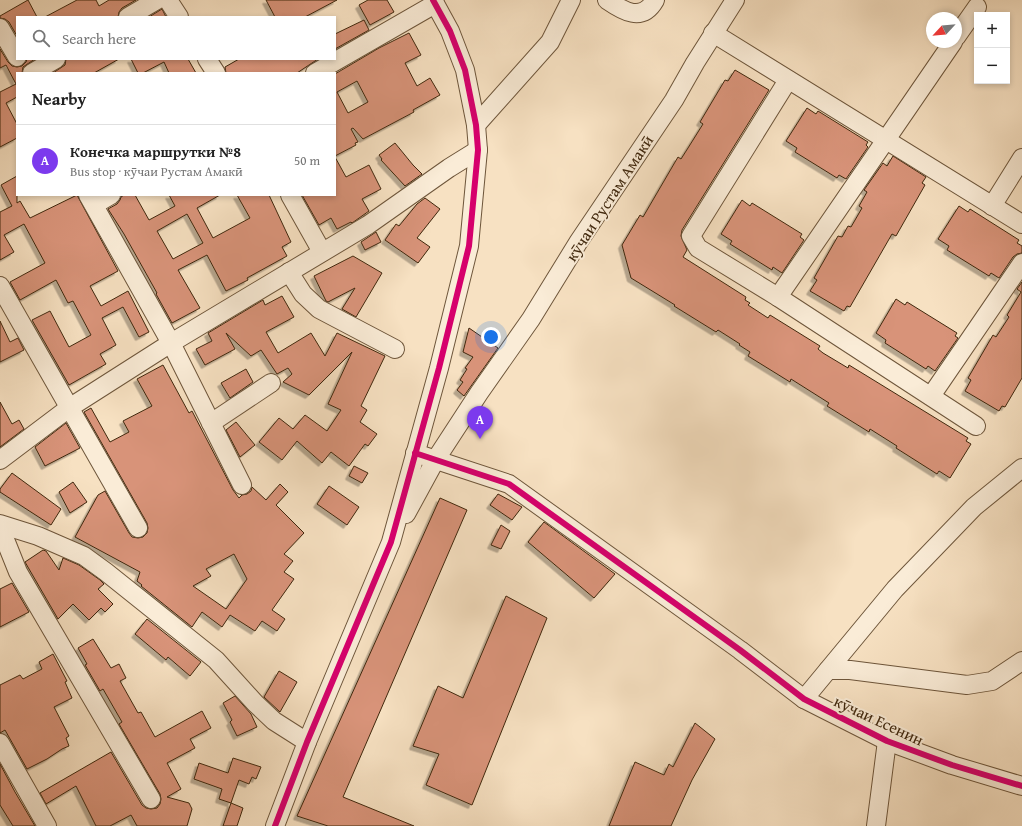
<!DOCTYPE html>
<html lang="en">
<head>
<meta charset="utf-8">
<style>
	:root { --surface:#fff; --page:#f6f6f6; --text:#222; --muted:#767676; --line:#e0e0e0; --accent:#7c3aed }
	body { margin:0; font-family:"Gentium Book Plus",serif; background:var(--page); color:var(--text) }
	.controls { position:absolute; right:12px; top:12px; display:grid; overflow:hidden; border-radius:0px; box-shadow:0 2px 6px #0003 }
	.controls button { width:36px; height:36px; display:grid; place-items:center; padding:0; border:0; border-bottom:1px solid var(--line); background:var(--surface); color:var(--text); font:20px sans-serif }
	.compass { position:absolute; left:926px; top:12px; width:36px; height:36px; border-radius:50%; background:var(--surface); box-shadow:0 2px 6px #0003; rotate:244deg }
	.you { position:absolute; left:491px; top:337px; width:14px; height:14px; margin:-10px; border:3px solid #fff; border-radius:50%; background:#1a73e8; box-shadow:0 0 0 6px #1a73e833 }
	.badge { display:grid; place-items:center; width:26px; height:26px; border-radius:50%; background:var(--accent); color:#fff; font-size:13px; font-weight:700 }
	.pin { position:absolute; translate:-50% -33px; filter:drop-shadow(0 1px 2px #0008) }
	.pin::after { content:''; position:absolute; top:21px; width:14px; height:12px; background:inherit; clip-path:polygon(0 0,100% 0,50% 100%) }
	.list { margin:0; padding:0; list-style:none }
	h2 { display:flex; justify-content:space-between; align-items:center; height:52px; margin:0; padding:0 16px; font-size:17px }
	h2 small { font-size:13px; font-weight:400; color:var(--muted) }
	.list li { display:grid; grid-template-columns:26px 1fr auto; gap:12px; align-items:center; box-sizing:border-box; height:72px; padding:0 16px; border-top:1px solid var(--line) }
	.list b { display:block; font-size:15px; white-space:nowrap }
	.list p { margin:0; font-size:13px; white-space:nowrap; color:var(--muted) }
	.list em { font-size:13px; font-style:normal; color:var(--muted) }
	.icon { flex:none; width:22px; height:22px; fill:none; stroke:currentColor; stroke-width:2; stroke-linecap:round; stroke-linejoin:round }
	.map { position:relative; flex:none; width:1022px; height:826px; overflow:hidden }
	.search { position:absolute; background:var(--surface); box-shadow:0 2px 6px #0003; left:16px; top:16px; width:320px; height:44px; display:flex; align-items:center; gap:10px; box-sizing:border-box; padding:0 14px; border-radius:0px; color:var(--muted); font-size:15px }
	.panel { position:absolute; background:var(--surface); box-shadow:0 2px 6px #0003; left:16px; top:72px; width:320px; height:124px; border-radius:0px }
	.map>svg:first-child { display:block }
	.building { fill:#d89379; stroke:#40280e; fill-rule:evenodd; filter:url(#shadow) }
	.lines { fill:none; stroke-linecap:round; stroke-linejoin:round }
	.minor-casing { stroke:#6e563b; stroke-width:20 }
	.minor { stroke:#faecd7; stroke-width:18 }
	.cycleway-casing { stroke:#faecd7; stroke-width:8 }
	.cycleway { stroke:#d6006c; stroke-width:6 }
	.labels { text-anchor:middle; stroke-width:4; stroke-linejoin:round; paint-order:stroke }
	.street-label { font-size:16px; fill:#40280e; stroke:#faecd7 }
</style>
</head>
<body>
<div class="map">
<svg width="1022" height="826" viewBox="0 0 1022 826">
	<defs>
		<filter id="shadow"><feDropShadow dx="-3.5" dy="3.5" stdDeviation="0" flood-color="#0004"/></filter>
	</defs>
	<rect width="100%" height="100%" fill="#f7e1c2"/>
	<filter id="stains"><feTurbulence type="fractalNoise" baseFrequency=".005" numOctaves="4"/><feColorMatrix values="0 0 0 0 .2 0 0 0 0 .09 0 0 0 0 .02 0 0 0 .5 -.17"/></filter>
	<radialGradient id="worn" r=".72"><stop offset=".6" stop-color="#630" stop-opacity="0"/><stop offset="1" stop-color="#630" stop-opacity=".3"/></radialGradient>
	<g class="building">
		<polygon points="28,0 37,17 17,17 17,36 9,22 5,19 0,18 0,16"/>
		<polygon points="77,0 96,0 99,6 109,0 136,0 122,8 119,12 118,17 45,17"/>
		<polygon points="266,0 337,0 305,17 275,17"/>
		<polygon points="368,0 387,0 394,12 370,25 359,5"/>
		<polygon points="162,9 166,17 149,17"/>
		<polygon points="364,20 369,30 335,49 335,34"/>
		<path d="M409 33 421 55 405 63 417 86 430 78 440 95 413 110 414 112 363 139 353 128 351 129 358 142 355 143 356 145 335 156V74L379 48ZM357 81 368 102 348 113 337 92Z"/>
		<polygon points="0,49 8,62 12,66 17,67 22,66 26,62 27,59 35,59 23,67 22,73 17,73 17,97 6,103 17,124 17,138 0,147 0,92 16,84 6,65 0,68"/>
		<polygon points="66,59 119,59 94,73 53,73 65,65"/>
		<polygon points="131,59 188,59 196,73 169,73 164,62 143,73 138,73"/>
		<polygon points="239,59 318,59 297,73 226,73 225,67"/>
		<polygon points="735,70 769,90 682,230 681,236 687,250 683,257 746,297 745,300 750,303 748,305 768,318 770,315 820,346 818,349 823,353 848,368 849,365 968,438 966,441 971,444 950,478 939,471 937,474 896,448 897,446 870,429 869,432 827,406 829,403 791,379 790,382 748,356 750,352 739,345 740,344 718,330 716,332 674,306 675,305 631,278 622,245 640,215 643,217 678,157 681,159 688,148 703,124 700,122 725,80 728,81"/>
		<polygon points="807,108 816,114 818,111 868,142 866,145 868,147 846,179 839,175 837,178 795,152 797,148 786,141"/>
		<polygon points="395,143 413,165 422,174 405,186 381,160 382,159 379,155"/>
		<polygon points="893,156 926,177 922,183 925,185 896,236 892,234 850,307 847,306 844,311 810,291 817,280 814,278 838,236 842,237 848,226 851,227 862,208 859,206 867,192 864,190 883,163 887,166"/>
		<polygon points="335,157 346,177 369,165 381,189 362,199 369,211 352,223 351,222 337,229 331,218 319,225 302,195 335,195"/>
		<polygon points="17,176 17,203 20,201 30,218 77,195 118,271 90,286 101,306 128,291 149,332 139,337 123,307 102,318 116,345 100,354 106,364 69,385 32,320 50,311 69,347 91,335 73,301 68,303 56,280 20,300 10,282 45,263 24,224 4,235 14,252 0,260 0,212 12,206 1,185"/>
		<path d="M124 195H135L149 220 175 206 169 195H220L197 208 213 238 250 218 237 195H269L291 242 282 247 287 256 247 278 248 280 226 291 207 255 178 270 200 308 172 323 156 294 157 293 124 234 108 209 117 204 120 200 121 197ZM187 214 203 243 173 259 157 231Z"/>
		<polygon points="425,198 440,209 417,238 430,247 418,263 385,240 396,224 399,226 417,204"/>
		<polygon points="742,200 750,206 752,203 802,234 800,237 804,240 782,273 773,267 772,270 730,244 732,241 721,234"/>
		<polygon points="959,206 968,212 970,209 1019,240 1017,243 1022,246 1022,253 1017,254 1013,257 999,278 991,273 989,276 947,250 949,246 938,239"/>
		<polygon points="376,232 381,242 365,250 361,242"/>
		<polygon points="353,256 382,273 356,317 342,309 355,288 328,302 326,301 314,276"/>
		<polygon points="1022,282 1022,378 1005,407 1002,406 999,411 965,391 971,380 968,378 993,335 996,337 1009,317 1007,315 1021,292 1017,289"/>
		<polygon points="282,296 294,317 266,332 278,353 311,333 325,356 337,333 385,356 361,406 367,410 360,422 377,434 368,446 365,444 349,466 331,452 322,463 297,441 282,460 259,442 279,418 293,429 305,415 327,431 341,410 328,404 352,352 309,395 283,382 292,374 288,368 277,374 261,350 251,356 226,333 235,349 205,365 196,349 212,341 208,333 263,300 265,305"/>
		<polygon points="896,299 905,305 907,302 957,333 955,336 958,338 935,371 928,366 926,369 885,343 886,340 876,333"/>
		<polygon points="0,321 10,342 18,338 24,350 0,362"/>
		<polygon points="469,328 498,348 464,396 457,390 463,382 460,380 467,369 465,368 473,357 463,352"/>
		<path d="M163 365 189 413 192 411 233 490 239 498 242 495 247 494 251 491 252 487 266 500 280 484 288 492 276 505 304 533 284 554 293 561 284 572 294 579 272 610 285 619 277 631 262 621 255 631 230 615 222 627 202 612 192 627 141 586 142 585 137 581 140 572 75 537 98 495 105 491 129 533 132 537 138 538 143 537 147 533 148 528 147 523 84 412 91 408 110 442 129 432 123 421 152 406 137 379ZM234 554 247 579 226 609 193 586 211 576 206 569Z"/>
		<polygon points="246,369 253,382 230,398 221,383"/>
		<polygon points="0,402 12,424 19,420 24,429 0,447"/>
		<polygon points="236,422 255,445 240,457 226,430"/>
		<polygon points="66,423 80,448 45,466 35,447"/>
		<polygon points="354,466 368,473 362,483 349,476"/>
		<polygon points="12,473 61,509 51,525 0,492 0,489"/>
		<polygon points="73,482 87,502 70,513 59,492"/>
		<polygon points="329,486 359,507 347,525 317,504"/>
		<polygon points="498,494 522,507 512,520 490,505"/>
		<polygon points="440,498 467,510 343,797 414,826 328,826 297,816"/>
		<polygon points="544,522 615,574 594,598 528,542"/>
		<polygon points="501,525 510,531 501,549 491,545"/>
		<polygon points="43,550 46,551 59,570 63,558 79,565 100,580 104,584 98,589 113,604 105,612 101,608 89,620 73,604 58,619 25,562"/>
		<polygon points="12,583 29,612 0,627 0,589"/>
		<polygon points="506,596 547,618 472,805 426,785 439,754 413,746 438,686 463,698"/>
		<polygon points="147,619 201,662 190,676 168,657 166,660 135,634"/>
		<polygon points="93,639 111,668 119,664 126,678 120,681 138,713 141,712 155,737 202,711 211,728 190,739 195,748 167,763 181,789 167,797 189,803 192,809 187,826 137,826 131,815 110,826 96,826 76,786 46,804 40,793 111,752 142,805 146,808 151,809 157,808 160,804 161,799 160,794 119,724 122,722 103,689 100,691 85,665 87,664 78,648"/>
		<polygon points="53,654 67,681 65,682 72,698 54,707 69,736 66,738 69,746 62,749 47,759 27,769 5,730 0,733 0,685 20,675 23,679 42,669 39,662"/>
		<polygon points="279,671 297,682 280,712 264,697"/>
		<polygon points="235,696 251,714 257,727 237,736 230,722 232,720 223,703"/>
		<polygon points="695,723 715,739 692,780 671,826 609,826 635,762 664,775 669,764 673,767"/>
		<polygon points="233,758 261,767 256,779 252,777 249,784 239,780 231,803 219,799 222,789 194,779 199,763 228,773"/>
		<polygon points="0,764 15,792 35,826 13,826 0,805"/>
		<polygon points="231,803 243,808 237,826 223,826"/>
	</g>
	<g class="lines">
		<g class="minor-casing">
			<g id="minor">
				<polyline points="168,0 179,17"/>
				<path d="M607 0C623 11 642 23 655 0"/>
				<polyline points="128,17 157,0"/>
				<polyline points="0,28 17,57"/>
				<polyline points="713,33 1022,224"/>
				<polyline points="956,37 977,7"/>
				<polyline points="207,59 216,73"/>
				<polyline points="32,73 56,59"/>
				<polyline points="315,73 435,4"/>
				<polyline points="788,80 691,236 698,248 778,297 976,426"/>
				<polyline points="476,125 550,42 571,0"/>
				<polyline points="88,195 171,343 242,485"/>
				<polyline points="290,195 322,252"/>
				<polyline points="94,205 111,195"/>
				<polyline points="992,206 1022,158"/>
				<polyline points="289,272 303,294 319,309 395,349"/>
				<polyline points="0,286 138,528"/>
				<polyline points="778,297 953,42"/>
				<polyline points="931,396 1022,263"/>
				<polyline points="211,423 271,383"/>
				<polyline points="415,453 509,484 740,650 804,699 887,741 952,765 1022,786"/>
				<polyline points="0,460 69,408 171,343 368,225 449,168 478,150"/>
				<polyline points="406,514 436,459 479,393 531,319 579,241 674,100 695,63 735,0"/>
				<polyline points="0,524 38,536 84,556 106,572 216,660 255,703 274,721 307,742"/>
				<polyline points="0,527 18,572 151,799"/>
				<polyline points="828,670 850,670 967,685 992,681 1022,661"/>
				<polyline points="804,699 895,589 974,507 1022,468"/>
				<polyline points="0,743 47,826"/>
				<polyline points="275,826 307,742 391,542 439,368 469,246 478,150 476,125 465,70 450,31 433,0"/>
				<polyline points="876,826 887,741"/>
			</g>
		</g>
		<use href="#minor" class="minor"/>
		<g class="cycleway-casing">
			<g id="cycleway">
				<polyline points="415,453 509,484 740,650 804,699 887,741 952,765 1022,786"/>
				<polyline points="275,826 307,742 391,542 439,368 469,246 478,150 476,125 465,70 450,31 433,0"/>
			</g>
		</g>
		<use href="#cycleway" class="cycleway"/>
	</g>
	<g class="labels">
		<g class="street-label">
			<text transform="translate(609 198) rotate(-57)" y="6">кӯчаи Рустам Амакӣ</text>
			<text transform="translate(879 720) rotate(25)" y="6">кӯчаи Есенин</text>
		</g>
	</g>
	<rect width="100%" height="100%" filter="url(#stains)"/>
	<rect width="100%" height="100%" fill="url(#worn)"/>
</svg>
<div class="controls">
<button>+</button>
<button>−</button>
</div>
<svg class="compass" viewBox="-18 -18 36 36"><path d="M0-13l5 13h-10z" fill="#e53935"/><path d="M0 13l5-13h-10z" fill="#767676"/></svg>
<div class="you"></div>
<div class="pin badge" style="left:480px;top:439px">A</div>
<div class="search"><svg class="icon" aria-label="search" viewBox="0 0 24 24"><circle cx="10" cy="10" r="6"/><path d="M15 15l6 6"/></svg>Search here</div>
<section class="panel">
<h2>Nearby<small></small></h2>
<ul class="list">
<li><span class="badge">A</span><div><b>Конечка маршрутки №8</b><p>Bus stop · кӯчаи Рустам Амакӣ</p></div><em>50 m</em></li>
</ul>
</section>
</div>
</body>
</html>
